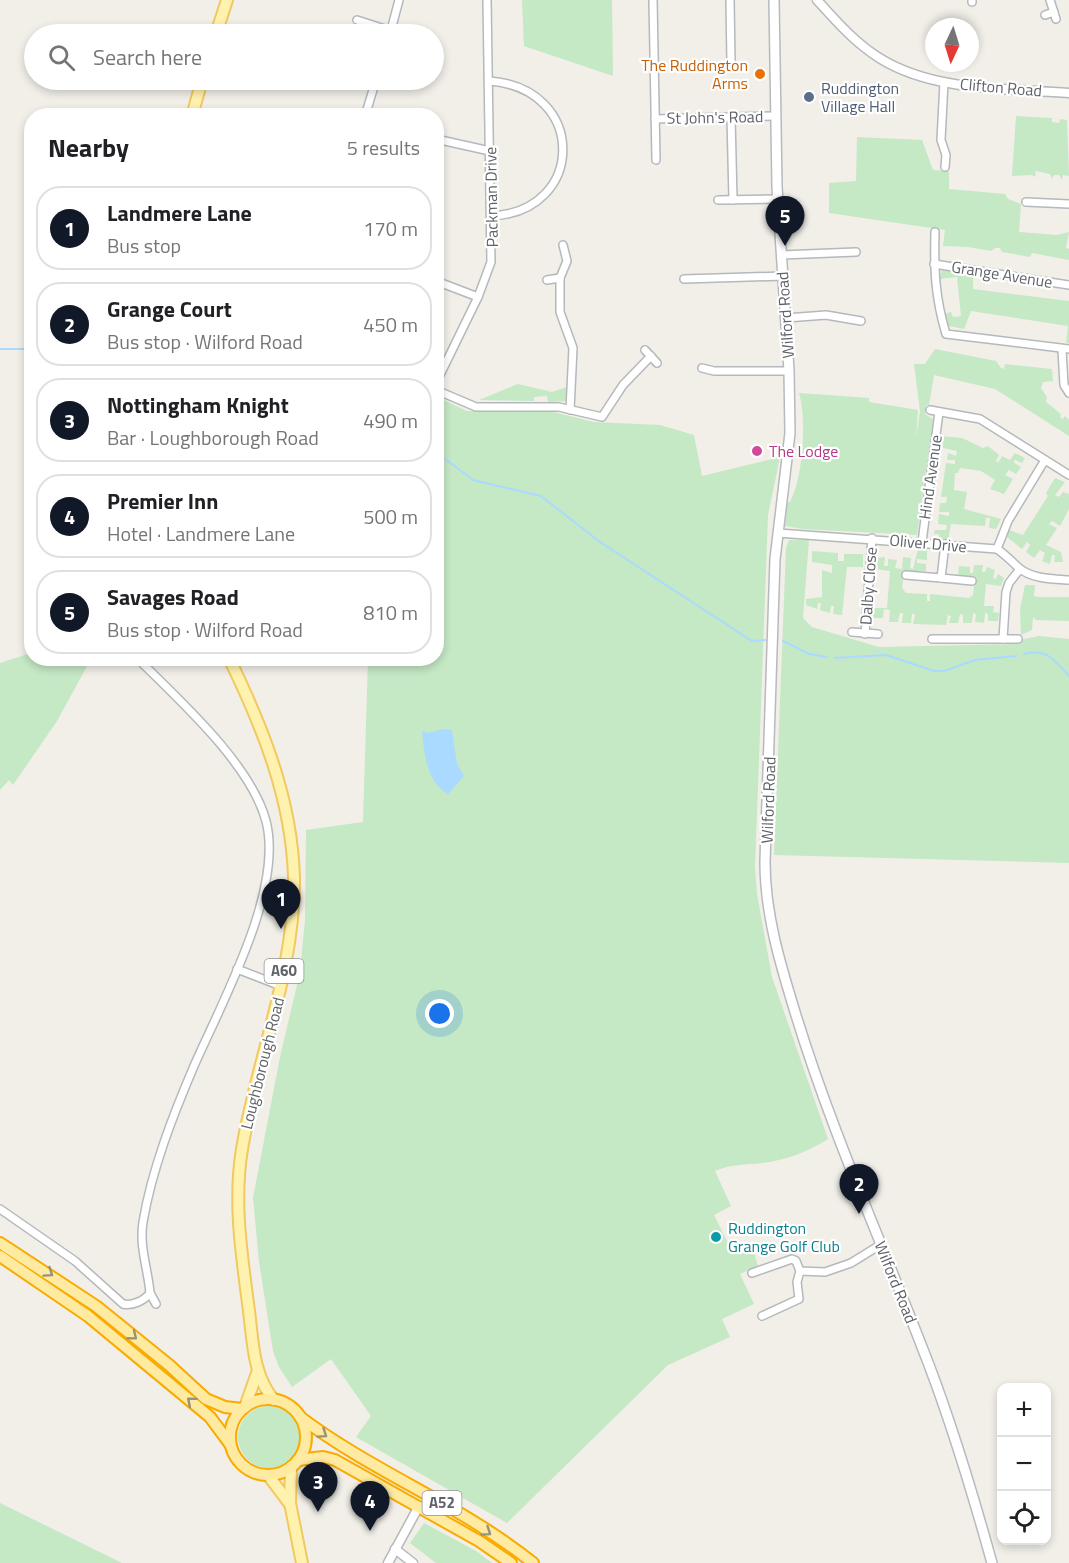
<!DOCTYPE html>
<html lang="en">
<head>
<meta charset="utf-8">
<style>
	:root { --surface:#fff; --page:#f6f6f6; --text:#202124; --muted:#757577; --line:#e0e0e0; --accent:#111827 }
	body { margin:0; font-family:"Titillium Web",sans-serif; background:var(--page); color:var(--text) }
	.controls { position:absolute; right:18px; bottom:18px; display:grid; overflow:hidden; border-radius:12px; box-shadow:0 3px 9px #0003 }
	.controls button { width:54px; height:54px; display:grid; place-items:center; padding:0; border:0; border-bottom:2px solid var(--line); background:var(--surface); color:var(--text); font:30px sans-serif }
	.compass { position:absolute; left:925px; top:18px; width:54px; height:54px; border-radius:50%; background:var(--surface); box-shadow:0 3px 9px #0003; rotate:184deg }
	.you { position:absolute; left:440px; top:1014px; width:21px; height:21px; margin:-15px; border:4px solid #fff; border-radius:50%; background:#1a73e8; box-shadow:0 0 0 9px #1a73e833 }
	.badge { display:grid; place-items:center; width:39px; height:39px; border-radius:50%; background:var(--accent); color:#fff; font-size:20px; font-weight:700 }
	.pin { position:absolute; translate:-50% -50px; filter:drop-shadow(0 2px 3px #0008) }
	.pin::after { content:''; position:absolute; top:32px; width:21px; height:18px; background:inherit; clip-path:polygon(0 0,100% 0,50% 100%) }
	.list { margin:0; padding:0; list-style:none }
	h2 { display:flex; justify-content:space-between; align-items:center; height:78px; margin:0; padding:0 24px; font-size:26px }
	h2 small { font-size:20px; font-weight:400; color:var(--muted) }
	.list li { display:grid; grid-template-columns:39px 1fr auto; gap:18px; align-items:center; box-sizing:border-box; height:84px; margin:0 12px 12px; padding:0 12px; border:2px solid var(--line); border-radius:24px }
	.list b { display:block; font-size:22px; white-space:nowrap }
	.list p { margin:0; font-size:20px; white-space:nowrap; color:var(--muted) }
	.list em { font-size:20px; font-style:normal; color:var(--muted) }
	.icon { flex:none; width:33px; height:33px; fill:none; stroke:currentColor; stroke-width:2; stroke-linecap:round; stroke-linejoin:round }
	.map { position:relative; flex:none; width:1069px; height:1563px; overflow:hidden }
	.search { position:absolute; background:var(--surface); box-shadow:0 3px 9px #0003; left:24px; top:24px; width:420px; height:66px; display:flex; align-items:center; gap:15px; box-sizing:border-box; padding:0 21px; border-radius:33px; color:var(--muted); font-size:22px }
	.panel { position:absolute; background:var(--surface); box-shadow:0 3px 9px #0003; left:24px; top:108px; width:420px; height:558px; border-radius:24px }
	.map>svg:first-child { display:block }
	.green { fill:#c5e8c5 }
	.water { fill:#aadaff }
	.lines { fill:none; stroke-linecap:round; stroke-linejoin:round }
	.stream { stroke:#aadaff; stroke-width:2 }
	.minor-casing { stroke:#b5b8bc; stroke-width:10 }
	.tertiary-casing { stroke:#b5b8bc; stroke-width:11 }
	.secondary-casing { stroke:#b6babf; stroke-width:12 }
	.primary-casing { stroke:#f2c960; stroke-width:14 }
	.trunk-casing { stroke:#f9ab00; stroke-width:14 }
	.minor { stroke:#fff; stroke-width:7 }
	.tertiary { stroke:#fff; stroke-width:8 }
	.secondary { stroke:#fff; stroke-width:9 }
	.primary { stroke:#fff2af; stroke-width:10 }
	.trunk { stroke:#feeaa1; stroke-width:10 }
	.oneway { stroke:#97927c }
	.food-dot { fill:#e8710a; stroke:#fff; stroke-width:2 }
	.service-dot { fill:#5c6f8a; stroke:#fff; stroke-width:2 }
	.hotel-dot { fill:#d1479c; stroke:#fff; stroke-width:2 }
	.culture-dot { fill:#0f9aa8; stroke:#fff; stroke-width:2 }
	.labels { text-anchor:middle; stroke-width:4.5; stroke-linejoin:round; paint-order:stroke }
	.shield { fill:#fff; stroke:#8f9295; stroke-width:1.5 }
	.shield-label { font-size:15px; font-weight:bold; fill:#5f6368 }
	.food-label { font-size:16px; fill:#c56008; stroke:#fff; text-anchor:end }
	.street-label { font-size:16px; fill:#5f6368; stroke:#fff }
	.service-label { font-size:16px; fill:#4e5e75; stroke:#fff; text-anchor:start }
	.hotel-label { font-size:16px; fill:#b23c85; stroke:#fff; text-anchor:start }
	.culture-label { font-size:16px; fill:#0d838f; stroke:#fff; text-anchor:start }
</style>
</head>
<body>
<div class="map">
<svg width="1069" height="1563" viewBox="0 0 1069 1563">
	<rect width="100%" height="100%" fill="#f1efe8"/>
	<g class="green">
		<polygon points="522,0 612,0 613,76 524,46"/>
		<polygon points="1016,116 1052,118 1052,122 1059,123 1060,119 1067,120 1069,176 1063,175 1062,180 1059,175 1054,175 1052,179 1050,174 1036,171 1035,177 1032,175 1012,176"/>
		<polygon points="857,137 922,140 933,170 949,171 949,189 1005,194 1008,199 1021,204 1019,232 1057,235 1069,232 1066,248 1069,249 1069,260 1032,253 1030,257 1002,252 1000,248 995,248 991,251 968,247 943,246 945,230 829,213 829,183 856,181"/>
		<polygon points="942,270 973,274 973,289 1069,301 1069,343 1066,343 1068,326 971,311 964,329 949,326 944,314 951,312 953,317 961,316 957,277 939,279"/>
		<path d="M935 349 996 361 1001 368 1004 369 1005 364 1052 369 1053 381 1043 382 1041 388 1047 397 1046 402 1061 414 1060 417 1063 419 1065 416 1069 420V436L995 389 934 375 929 405H926L925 414 933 419 917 535 803 529 785 526 787 502H790C803 478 807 419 799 393L869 398V402L918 410 916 439 920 411 914 364H925Z"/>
		<polygon points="518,384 552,392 570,386 567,401 548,402 547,396 534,397 534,401 479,400"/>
		<path d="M437 397 467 411H549L594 422 660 425 694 435 702 476 780 457 768 515 755 868 757 894 772 977 828 1139C807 1152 787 1160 762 1163 744 1165 731 1164 715 1171L731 1206 714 1215 731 1249 751 1243 758 1266 740 1274 754 1304 722 1319 730 1337 668 1365 507 1523 356 1437 371 1416 331 1359 292 1387 279 1367 273 1351 259 1262 253 1198 280 1057 300 972 305 920 306 830 363 822 368 659 436 658Z"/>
		<polygon points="941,436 962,438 983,448 988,446 999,455 996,461 998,463 1002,456 1010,460 1015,453 1025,458 1022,463 1015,460 1013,462 1021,467 1016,474 1009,470 1005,475 1013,479 1004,494 990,489 995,480 981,471 960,468 958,473 955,473 954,490 967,492 964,509 1001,519 996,529 989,528 990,518 986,518 985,526 951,524 948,541 938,541 939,534 934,534 935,530 946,530 947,525 938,524 939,514 949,516 949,512 939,512 940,503 946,503 947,497 941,497 946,463 955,464 955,460 947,460 948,453 956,456 957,451 943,448"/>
		<polygon points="1055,478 1065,482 1055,495 1059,497 1063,492 1069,494 1069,509 1060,526 1052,521 1049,524 1057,528 1046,545 1061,552 1063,562 1054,562 1055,555 1052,555 1050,564 1042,561 1045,553 1040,550 1034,558 1026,552 1030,545 1027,542 1022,549 1007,537 1009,530 1023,535 1048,496 1046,493"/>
		<polygon points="789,540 809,540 803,618 812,627 879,647 1018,644 1019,640 1039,636 1069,639 1069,863 774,855 786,548"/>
		<polygon points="918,549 927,550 927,560 917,559 917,563 926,564 926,571 904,571 902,588 906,593 927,594 927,601 930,601 930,594 969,598 973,595 975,578 958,575 959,566 970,567 970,573 973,573 974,565 983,565 982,572 985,572 987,567 995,570 993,578 996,579 998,574 1004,578 1001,586 986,584 984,606 994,606 993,612 999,613 998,621 988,621 988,614 985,613 984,623 975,622 976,614 973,613 972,623 963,623 963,615 960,614 958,623 949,623 951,616 948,615 946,625 913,624 915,614 912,614 911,623 902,623 903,613 900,613 898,622 889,622 890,610 884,609 883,618 873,618 872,625 870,625 871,608 887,608 890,571 875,569 876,558 885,557 884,566 888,566 888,559 897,560 895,568 902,569 903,557 911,558 910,568 913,569"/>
		<polygon points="812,551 838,553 838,561 844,561 844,554 863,554 863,567 847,567 842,615 833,614 834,606 831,606 830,613 820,610 821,603 818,603 817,609 806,605 806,599 822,597 822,570 832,573 832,565 812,562"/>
		<polygon points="1025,585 1035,585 1034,596 1038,597 1069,597 1069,621 1036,620 1033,617 1032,630 1021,635 1020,609"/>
		<polygon points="31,653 32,658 91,659 57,721 13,785 9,780 0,790 0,663"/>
		<circle cx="269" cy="1437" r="31"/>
		<polygon points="0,1503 122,1563 0,1563"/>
		<polygon points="424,1523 476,1551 492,1563 436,1563 410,1543"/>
	</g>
	<path class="water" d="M443 729 452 730 457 764 464 776 448 794C426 782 424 752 422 731L429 733Z"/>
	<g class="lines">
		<g class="stream">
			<polyline points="0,349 32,349"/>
			<polyline points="436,452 473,480 541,496 600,542 752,641 765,640"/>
			<polyline points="783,641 809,654 827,657"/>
			<path d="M1024 654C1047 648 1055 661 1069 676"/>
			<polyline points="835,658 886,655 934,671 944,671 975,660 1016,656"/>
		</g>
		<g class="minor-casing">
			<g id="minor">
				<polyline points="653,0 656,160"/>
				<polyline points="730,0 731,63"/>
				<polyline points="972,0 972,2"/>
				<polyline points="1050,0 1056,19"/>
				<polyline points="1045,15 1054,12"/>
				<polyline points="357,20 391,31"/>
				<polyline points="390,34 399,0"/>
				<path d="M489 81C588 88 586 212 491 216"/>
				<polyline points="944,82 941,140 946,155 945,167"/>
				<polyline points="365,116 376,80"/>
				<polyline points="731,117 733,200"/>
				<polyline points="655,119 775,116"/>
				<polyline points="436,139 490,151"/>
				<polyline points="718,200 777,199"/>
				<polyline points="1026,202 1069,204"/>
				<path d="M935 232C934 270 935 297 946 334L1069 349"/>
				<polyline points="563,245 567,261 560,278 560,312 573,348 570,410"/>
				<polyline points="781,255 856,252"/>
				<polyline points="934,264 1069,285"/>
				<polyline points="684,279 783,276"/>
				<polyline points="547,280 560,278"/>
				<polyline points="436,281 478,297"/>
				<polyline points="786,318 826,315 861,321"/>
				<polyline points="645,350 657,363"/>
				<polyline points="1062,350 1064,385 1069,393"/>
				<polyline points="702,368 714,371 789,371"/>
				<polyline points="436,383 478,297 491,262 487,0"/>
				<polyline points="436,390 476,407 559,407 602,417 623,385 651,356"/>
				<polyline points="930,410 980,419 1069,475"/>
				<path d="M778 533 997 549C1006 555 1011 561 1019 568 1032 579 1053 579 1069 580"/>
				<polyline points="922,542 939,412"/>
				<polyline points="997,549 1008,521 1045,460"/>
				<polyline points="906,575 941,578 945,544"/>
				<polyline points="941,578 972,581"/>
				<polyline points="852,632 878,634"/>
				<polyline points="865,634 872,538"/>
				<polyline points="932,639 1018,639"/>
				<polyline points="1003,639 1006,592 1009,583 1020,569"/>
				<path d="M137 658C179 700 251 764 266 821 284 890 222 1002 194 1066 173 1115 152 1169 143 1222 139 1247 148 1269 150 1293"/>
				<polyline points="237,969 281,986"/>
				<path d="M0 1209 75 1261 123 1304C132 1306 144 1301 150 1293L156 1304"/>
				<polyline points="752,1273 792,1259 796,1261 800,1271 825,1272 851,1263 880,1245"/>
				<polyline points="762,1316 799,1299 797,1282 800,1271"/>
			</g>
		</g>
		<g class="tertiary-casing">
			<g id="tertiary">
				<path d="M817 0C836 21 856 44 881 59 935 92 1008 88 1069 93"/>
				<polyline points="395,1549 413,1563"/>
				<polyline points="388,1563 419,1506"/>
			</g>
		</g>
		<g class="secondary-casing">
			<path id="secondary" d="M774 0 777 187 789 371 790 433 775 559 765 862C765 914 780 963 795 1012 830 1127 879 1236 922 1347 950 1417 972 1491 992 1563"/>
		</g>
		<g class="primary-casing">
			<g id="primary">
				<polyline points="216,34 227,0"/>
				<polyline points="192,116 202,80"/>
				<path d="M229 658C263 728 292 800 294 878 295 971 257 1058 242 1149 233 1203 242 1257 249 1311 253 1342 253 1376 274 1400"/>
				<polyline points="245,1407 257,1373"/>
				<polyline points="291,1467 290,1503 302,1563"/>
				<polyline points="268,1475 289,1503"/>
			</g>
		</g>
		<g class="trunk-casing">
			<g id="trunk">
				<polyline points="0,1243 96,1306 169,1365 206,1399 225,1407 242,1409"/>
				<polyline points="0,1256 88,1316 210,1417 230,1444"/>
				<circle cx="268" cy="1437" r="38"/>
				<path d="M300 1417C373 1472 461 1505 533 1563"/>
				<polyline points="298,1460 323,1457 335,1460 479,1541 511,1563"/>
			</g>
		</g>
		<use href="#minor" class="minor"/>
		<use href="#tertiary" class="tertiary"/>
		<use href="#secondary" class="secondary"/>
		<use href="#primary" class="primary"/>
		<use href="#trunk" class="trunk"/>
	</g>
	<defs><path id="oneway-chevron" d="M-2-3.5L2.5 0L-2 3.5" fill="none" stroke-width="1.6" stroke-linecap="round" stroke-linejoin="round" transform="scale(1.5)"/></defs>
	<g class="oneway">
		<use href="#oneway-chevron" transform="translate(49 1273) rotate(34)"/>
		<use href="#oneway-chevron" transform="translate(133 1336) rotate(39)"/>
		<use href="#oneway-chevron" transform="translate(191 1401) rotate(-140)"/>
		<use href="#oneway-chevron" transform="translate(323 1434) rotate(34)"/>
		<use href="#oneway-chevron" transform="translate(487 1532) rotate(34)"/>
	</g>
	<circle class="food-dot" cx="760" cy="74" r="6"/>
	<circle class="service-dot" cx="809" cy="97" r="6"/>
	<circle class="hotel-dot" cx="757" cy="451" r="6"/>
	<circle class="culture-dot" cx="716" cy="1237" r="6"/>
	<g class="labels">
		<g class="shield">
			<rect x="264.5" y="959" width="39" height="24" rx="4.5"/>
			<rect x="422.5" y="1491" width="39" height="24" rx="4.5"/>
		</g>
		<g class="shield-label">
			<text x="284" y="976">A60</text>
			<text x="442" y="1508">A52</text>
		</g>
		<g class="food-label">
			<text x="748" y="71">The Ruddington<tspan x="748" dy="18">Arms</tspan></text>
		</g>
		<g class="street-label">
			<text transform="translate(1001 87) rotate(5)" y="6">Clifton Road</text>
			<text transform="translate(715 117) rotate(-1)" y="6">St John's Road</text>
			<text transform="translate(491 197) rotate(-91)" y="6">Packman Drive</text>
			<text transform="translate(1002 274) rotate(9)" y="6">Grange Avenue</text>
			<text transform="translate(785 315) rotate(-94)" y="6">Wilford Road</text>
			<text transform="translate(930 477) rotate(-82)" y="6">Hind Avenue</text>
			<text transform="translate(928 543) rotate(5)" y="6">Oliver Drive</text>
			<text transform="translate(868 586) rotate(-86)" y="6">Dalby Close</text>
			<text transform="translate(768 800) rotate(-88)" y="6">Wilford Road</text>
			<text transform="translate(262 1063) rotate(-76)" y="6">Loughborough Road</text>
			<text transform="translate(896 1282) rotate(68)" y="6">Wilford Road</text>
		</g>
		<g class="service-label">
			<text x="821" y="94">Ruddington<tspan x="821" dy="18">Village Hall</tspan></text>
		</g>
		<g class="hotel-label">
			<text x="769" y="457">The Lodge</text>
		</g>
		<g class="culture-label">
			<text x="728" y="1234">Ruddington<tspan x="728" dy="18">Grange Golf Club</tspan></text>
		</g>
	</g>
</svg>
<div class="controls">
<button>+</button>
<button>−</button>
<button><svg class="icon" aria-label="locate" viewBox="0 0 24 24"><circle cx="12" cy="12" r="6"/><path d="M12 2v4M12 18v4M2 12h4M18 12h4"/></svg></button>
</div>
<svg class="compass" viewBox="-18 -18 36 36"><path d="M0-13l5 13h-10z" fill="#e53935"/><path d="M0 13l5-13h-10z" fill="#757577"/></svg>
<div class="you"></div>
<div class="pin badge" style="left:281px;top:929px">1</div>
<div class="pin badge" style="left:859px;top:1214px">2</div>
<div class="pin badge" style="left:318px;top:1512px">3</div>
<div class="pin badge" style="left:370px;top:1531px">4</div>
<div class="pin badge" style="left:785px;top:246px">5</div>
<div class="search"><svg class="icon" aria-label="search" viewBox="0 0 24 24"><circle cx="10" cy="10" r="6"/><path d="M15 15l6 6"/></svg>Search here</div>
<section class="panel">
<h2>Nearby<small>5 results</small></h2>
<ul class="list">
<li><span class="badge">1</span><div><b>Landmere Lane</b><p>Bus stop</p></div><em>170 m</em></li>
<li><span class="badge">2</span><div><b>Grange Court</b><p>Bus stop · Wilford Road</p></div><em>450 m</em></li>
<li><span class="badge">3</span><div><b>Nottingham Knight</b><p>Bar · Loughborough Road</p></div><em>490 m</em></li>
<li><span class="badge">4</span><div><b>Premier Inn</b><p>Hotel · Landmere Lane</p></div><em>500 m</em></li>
<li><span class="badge">5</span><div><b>Savages Road</b><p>Bus stop · Wilford Road</p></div><em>810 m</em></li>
</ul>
</section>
</div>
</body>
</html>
